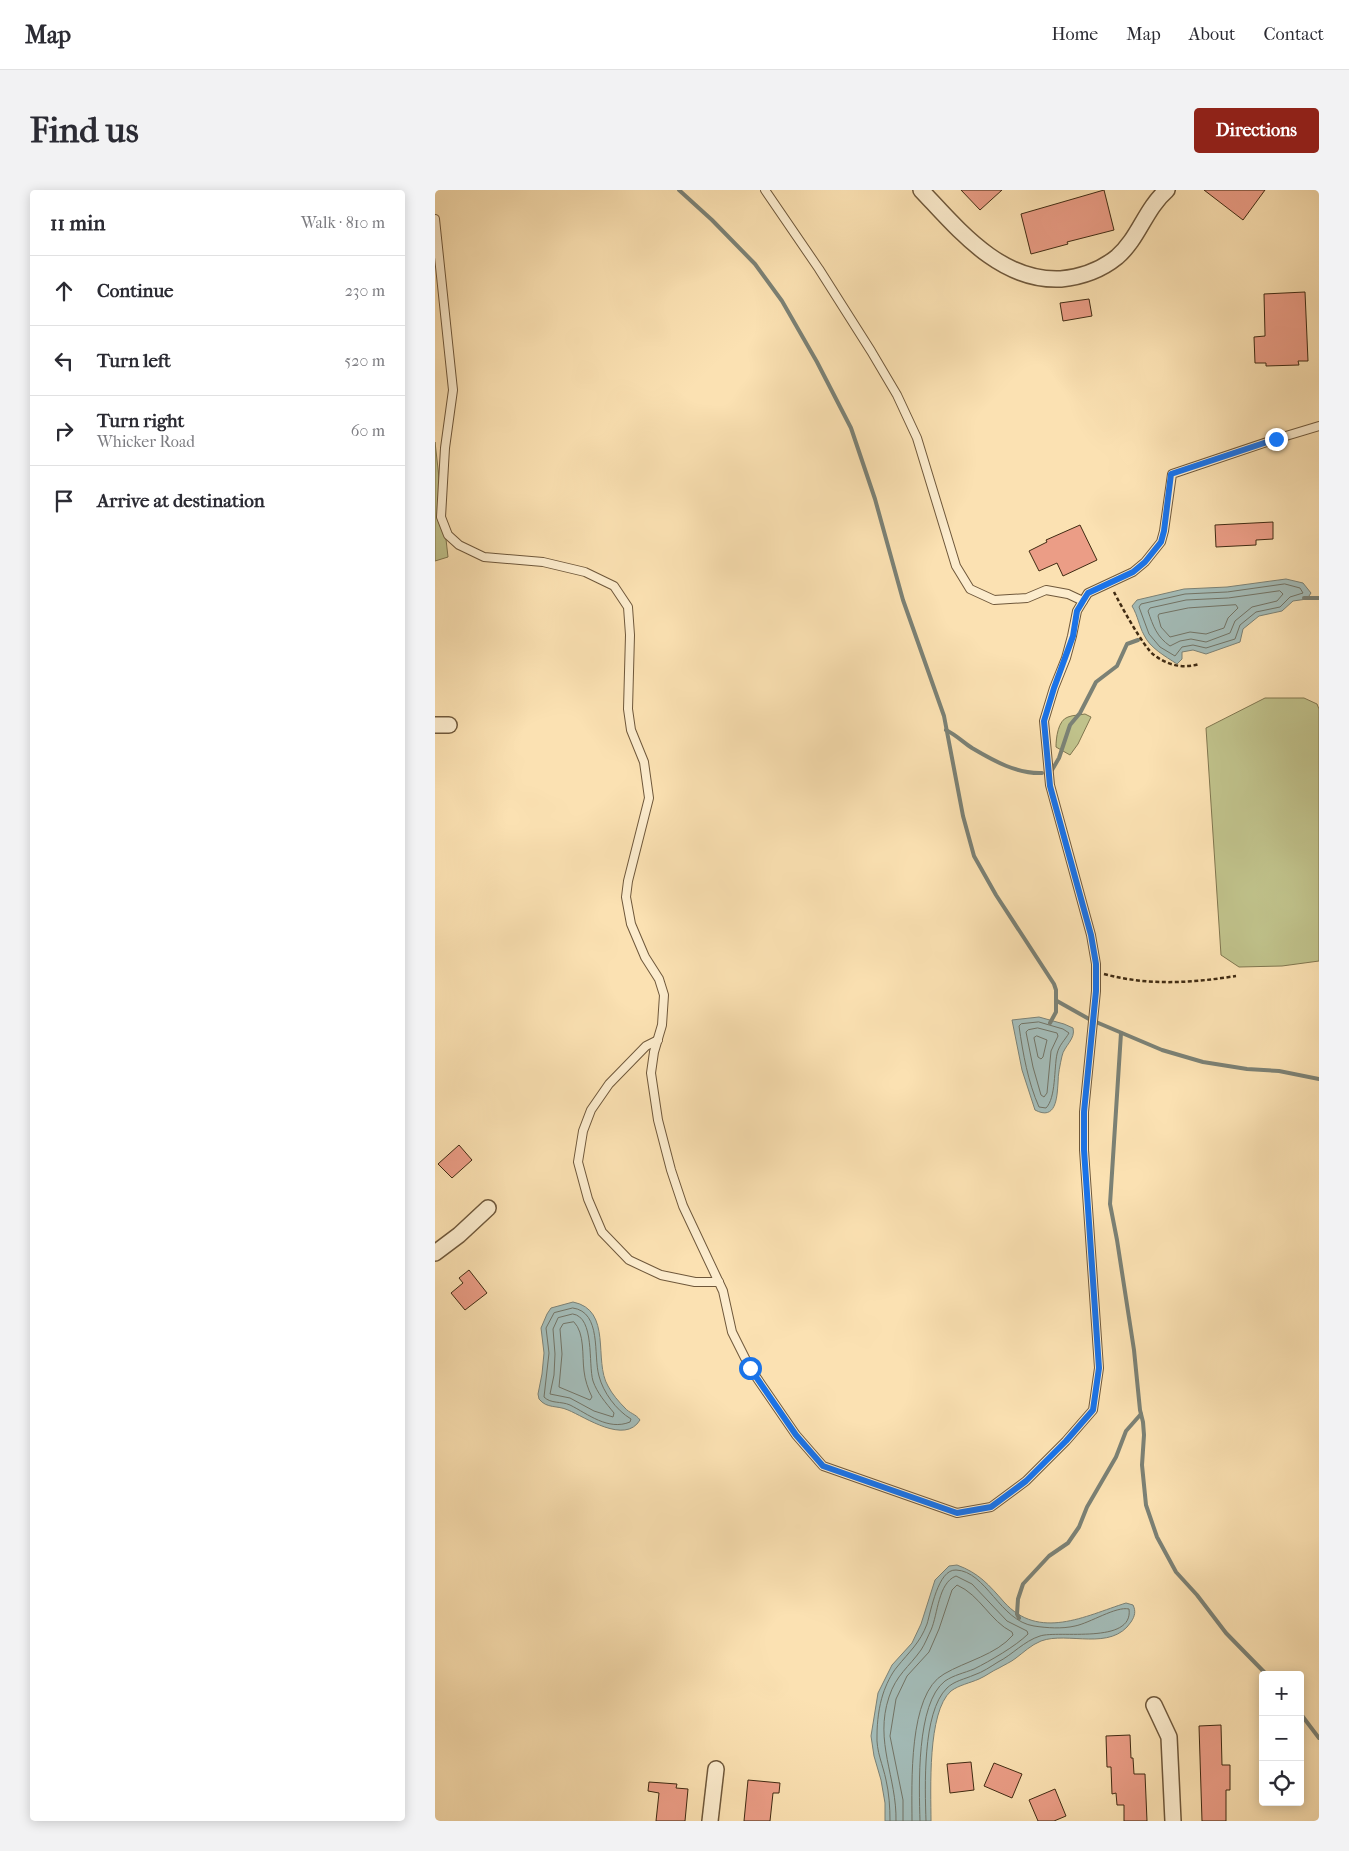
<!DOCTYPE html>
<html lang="en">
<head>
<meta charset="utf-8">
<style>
	:root { --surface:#fff; --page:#f2f2f3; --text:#2b2b33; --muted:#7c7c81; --line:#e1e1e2; --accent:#8f2418 }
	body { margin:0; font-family:"IM FELL French Canon",serif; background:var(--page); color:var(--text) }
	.controls { position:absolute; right:15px; bottom:15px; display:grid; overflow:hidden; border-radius:5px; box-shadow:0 2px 12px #0003 }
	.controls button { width:45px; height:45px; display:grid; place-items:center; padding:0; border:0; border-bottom:1px solid var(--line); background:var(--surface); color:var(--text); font:25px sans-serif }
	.stop { position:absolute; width:15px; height:15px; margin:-11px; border:4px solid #1a73e8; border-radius:50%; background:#fff }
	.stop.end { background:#1a73e8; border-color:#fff; box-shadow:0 1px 5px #0008 }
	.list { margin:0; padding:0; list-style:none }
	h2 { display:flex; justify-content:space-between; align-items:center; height:65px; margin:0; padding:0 20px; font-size:21px }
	h2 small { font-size:16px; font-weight:400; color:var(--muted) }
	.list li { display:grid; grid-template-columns:32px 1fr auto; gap:15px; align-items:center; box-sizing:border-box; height:70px; padding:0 20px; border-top:1px solid var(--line) }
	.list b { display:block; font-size:19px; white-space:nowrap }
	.list p { margin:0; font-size:16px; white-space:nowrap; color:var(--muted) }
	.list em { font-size:16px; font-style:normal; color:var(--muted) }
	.icon { flex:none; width:28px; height:28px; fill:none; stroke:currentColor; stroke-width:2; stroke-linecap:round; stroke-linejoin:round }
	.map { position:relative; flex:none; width:884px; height:1631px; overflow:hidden; border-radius:5px }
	header { display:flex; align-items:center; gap:30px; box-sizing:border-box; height:70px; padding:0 25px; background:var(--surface); border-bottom:1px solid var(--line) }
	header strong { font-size:24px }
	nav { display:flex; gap:28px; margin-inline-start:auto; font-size:18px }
	.intro { display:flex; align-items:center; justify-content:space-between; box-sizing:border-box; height:120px; padding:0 30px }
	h1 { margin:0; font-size:35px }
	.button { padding:12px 22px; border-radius:5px; background:var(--accent); color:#fff; font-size:18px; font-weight:700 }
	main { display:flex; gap:30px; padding:0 30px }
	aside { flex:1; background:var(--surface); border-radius:5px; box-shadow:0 2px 12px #0003 }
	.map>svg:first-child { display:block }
	.green { fill:#c0c28b; stroke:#80764f }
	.water { fill:#a3bbb7; stroke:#7b8175 }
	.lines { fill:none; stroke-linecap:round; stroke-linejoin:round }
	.shore { stroke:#727365; stroke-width:1 }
	.stream { stroke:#7b8175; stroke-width:4 }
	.building { fill:#eb9d86; stroke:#402b13 }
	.service-casing { stroke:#6f583b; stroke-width:10 }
	.minor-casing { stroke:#6f583b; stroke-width:18 }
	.path { stroke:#402b13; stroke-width:2.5; stroke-dasharray:4 2.5; stroke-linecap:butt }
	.service { stroke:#fceccd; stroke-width:8 }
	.minor { stroke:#fceccd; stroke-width:15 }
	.route { stroke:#1a73e8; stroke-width:6 }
</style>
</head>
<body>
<header>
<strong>Map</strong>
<nav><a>Home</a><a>Map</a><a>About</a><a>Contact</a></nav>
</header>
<div class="intro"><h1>Find us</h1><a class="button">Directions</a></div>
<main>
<aside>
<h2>11 min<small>Walk · 810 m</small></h2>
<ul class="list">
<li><svg class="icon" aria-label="ahead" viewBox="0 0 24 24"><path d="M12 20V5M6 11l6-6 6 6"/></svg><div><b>Continue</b></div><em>230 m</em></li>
<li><svg class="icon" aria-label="left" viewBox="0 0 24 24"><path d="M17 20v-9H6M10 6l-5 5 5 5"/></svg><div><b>Turn left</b></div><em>520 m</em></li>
<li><svg class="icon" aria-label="right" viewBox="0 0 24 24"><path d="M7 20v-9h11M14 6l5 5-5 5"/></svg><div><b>Turn right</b><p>Whicker Road</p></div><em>60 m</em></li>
<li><svg class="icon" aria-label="arrive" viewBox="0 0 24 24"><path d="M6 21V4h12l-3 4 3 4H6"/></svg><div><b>Arrive at destination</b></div></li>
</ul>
</aside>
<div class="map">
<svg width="884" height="1631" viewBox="0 0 884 1631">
	<rect width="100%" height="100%" fill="#fbe1b2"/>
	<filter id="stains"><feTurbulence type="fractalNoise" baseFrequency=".004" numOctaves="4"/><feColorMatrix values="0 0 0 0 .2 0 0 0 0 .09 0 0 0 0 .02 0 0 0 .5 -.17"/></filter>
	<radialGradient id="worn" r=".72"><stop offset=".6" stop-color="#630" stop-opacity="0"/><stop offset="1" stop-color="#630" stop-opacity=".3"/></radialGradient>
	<g class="green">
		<polygon points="0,252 13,367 0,371"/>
		<polygon points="830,508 869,508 882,514 884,519 884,771 847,776 804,777 786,765 771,538"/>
		<path d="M650 524 656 527 643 554 635 565 621 557C621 548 623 530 633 527 638 525 645 525 650 524Z"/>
	</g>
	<g class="water">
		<path d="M851 389 868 393 876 403 872 409 858 411 847 421 824 426 808 439 805 452 771 464 758 460 747 462V469L742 474C730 466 715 458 709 445 704 436 703 426 697 416L702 410 749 399 792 397Z"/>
		<path d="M604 827 629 834 638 838C641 849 629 856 627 866 625 875 623 884 623 893 622 908 621 931 600 920L587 880 577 830Z"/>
		<path d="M138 1112C178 1120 158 1171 173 1196 177 1204 184 1212 190 1218 194 1223 201 1224 205 1230 190 1255 150 1227 133 1220 122 1215 112 1219 104 1209L103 1204 107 1184 109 1163 106 1138 112 1124 116 1118Z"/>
		<path d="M522 1375C544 1383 554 1395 569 1412 604 1451 650 1426 691 1413L698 1415C701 1421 700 1426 696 1432 676 1462 633 1441 606 1451 596 1455 589 1462 581 1468 576 1472 569 1475 564 1478 557 1481 551 1486 544 1489 535 1493 524 1495 516 1501 492 1522 496 1601 496 1631H450V1613L446 1590 439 1566 436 1546 443 1503 457 1475 477 1453 486 1434 500 1390 514 1376Z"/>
	</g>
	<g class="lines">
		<g class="shore">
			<polygon points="850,394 865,398 868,403 855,407 845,417 821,422 805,435 800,449 771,458 758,455 747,457 740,466 725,457 714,444 704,417 706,414 750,404 792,402"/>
			<path d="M845 401 848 404 842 411 817 417 800 431 795 443 771 452 756 449 745 451 735 456C722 447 718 436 713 421L715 418 751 410 793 408Z"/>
			<polygon points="801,415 803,418 793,428 789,438 771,444 755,442 735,447 726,437 723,426 724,424 753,418"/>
			<path d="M604 832 628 839 634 843C630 850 624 855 622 864 619 878 621 908 611 918L604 917C593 892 588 864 584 836L586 834Z"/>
			<polygon points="603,838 622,843 623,846 616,861 612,903 609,907 606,905 598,877 591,842 593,840"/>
			<polygon points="602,846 612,850 608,867 606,869 603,867 599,848"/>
			<path d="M138 1118C167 1122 158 1165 164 1186 168 1202 181 1220 196 1229L195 1232C173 1241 153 1224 135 1215 126 1211 116 1214 109 1207L114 1163 111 1138 119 1123Z"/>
			<path d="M138 1124C160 1127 153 1174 158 1191 162 1203 171 1213 179 1223L178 1227 159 1221 135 1208 115 1204 119 1185 120 1164 118 1139 123 1128Z"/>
			<path d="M139 1132C150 1143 147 1166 149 1181 150 1190 153 1199 157 1207L155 1210 124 1197 127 1164 125 1139 128 1134Z"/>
			<path d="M455 1631C455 1617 454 1603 451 1590 448 1575 441 1561 442 1545 442 1532 444 1516 448 1504 451 1495 456 1484 462 1477 474 1462 485 1453 492 1434 496 1421 503 1379 521 1380 551 1381 565 1431 599 1436 612 1438 627 1439 640 1436 655 1433 681 1416 694 1419 699 1455 623 1440 605 1446 589 1451 577 1465 563 1472 555 1477 548 1482 539 1485 530 1489 519 1491 512 1498 487 1522 490 1598 491 1631"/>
			<path d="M461 1631C462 1587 439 1552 454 1507 461 1485 474 1477 486 1460 490 1454 493 1446 496 1440 503 1424 503 1393 521 1386L537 1394 572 1431 592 1441 593 1444C581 1456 555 1471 539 1479 529 1483 519 1485 510 1491 481 1513 484 1597 485 1631"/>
			<path d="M468 1631V1610L455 1546 461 1509 472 1486 494 1462 504 1439 517 1400 522 1395C545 1405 555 1431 577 1442L578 1445C561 1465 531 1471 509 1484 473 1504 477 1594 477 1631"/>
		</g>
		<g class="stream">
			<polyline points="244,0 277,30 320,74 347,111 382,172 416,238 440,309 468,410 509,526 528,626 539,666 561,705 619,794 621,800 621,822 615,833"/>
			<polyline points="869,408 884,408"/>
			<path d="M511 540C521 545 528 552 537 558 559 571 582 584 607 583"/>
			<polyline points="617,580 624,568 635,535 645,523 661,492 682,476 692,454 703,450"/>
			<polyline points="622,811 654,829"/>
			<polyline points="661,832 727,860 768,872 812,879 844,881 884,889"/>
			<polyline points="686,843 675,1014 682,1050 699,1160 705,1220 708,1232 709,1245 707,1275 711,1315 722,1347 741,1382 762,1405 791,1443 832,1485"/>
			<polyline points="584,1428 582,1424 583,1409 588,1394 614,1366 633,1353 644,1337 652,1317 681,1267 691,1241 706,1224"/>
			<polyline points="865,1523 884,1548"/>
		</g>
	</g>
	<g class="building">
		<polygon points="526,0 567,0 545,20"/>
		<polygon points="669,0 679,40 632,52 633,54 596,64 586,24"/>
		<polygon points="769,0 830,0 808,30"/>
		<polygon points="870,102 873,171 863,171 864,175 831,176 831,173 820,173 819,147 830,146 830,144 829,104"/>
		<polygon points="654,109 657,126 628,131 625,113"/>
		<polygon points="838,332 838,349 821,350 821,355 781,357 780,335"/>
		<polygon points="645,335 662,370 628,386 622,373 604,381 594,361 612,352 611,350"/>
		<polygon points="24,955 37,970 17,988 3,974"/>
		<polygon points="34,1080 52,1103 30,1120 16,1103 28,1093 24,1088"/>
		<polygon points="786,1535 787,1575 795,1575 795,1600 791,1600 791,1631 767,1631 764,1536"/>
		<polygon points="695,1545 696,1568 698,1568 699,1584 710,1584 712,1631 689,1631 689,1615 682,1615 681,1603 677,1604 676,1577 672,1577 671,1546"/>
		<polygon points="536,1572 539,1600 515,1603 512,1574"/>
		<polygon points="559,1573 587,1584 577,1608 549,1596"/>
		<polygon points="313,1590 345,1593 344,1603 338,1603 335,1631 309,1631"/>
		<polygon points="214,1592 242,1594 241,1598 253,1599 250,1631 221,1631 224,1603 213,1601"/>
		<polygon points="620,1599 631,1626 619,1631 603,1631 594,1610"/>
	</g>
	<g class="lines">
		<g class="service-casing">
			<g id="service">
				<polyline points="330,0 384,79 436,161 462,205 482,248 521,376 535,399 559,410 592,408 611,400 633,404 648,411"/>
				<polyline points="0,29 18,200 10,258 6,327 13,345 24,355 49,367 108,372 150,382 179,396 193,417 195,445 193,519 196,540 209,572 214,608 193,691 191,707 196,734 210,767 224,789 229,805 227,835 219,862 216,883 223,930 236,980 248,1016 288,1101 297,1142 315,1178 361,1245 388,1276 522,1323 556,1317 591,1291 631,1251 658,1220 664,1178 649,960 649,922 661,801 661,774 656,745 615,595 609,531 619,498 631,468 637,446 642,421 648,411 653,403 698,382 710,372 726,352 729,341 737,284 841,249 884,236"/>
				<polyline points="223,850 211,856 174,894 156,920 148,941 143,972 153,1009 167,1042 194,1070 226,1085 260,1092 284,1092"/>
			</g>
		</g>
		<g class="minor-casing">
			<g id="minor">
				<path d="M486 0C523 39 565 92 626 89 646 87 666 80 682 67 704 48 710 19 732 0"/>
				<polyline points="0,535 14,535"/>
				<polyline points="0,1063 24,1045 53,1018"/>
				<polyline points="719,1515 734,1547 738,1631"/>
				<polyline points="275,1631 281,1579"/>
			</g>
		</g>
		<g class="path">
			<path d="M679 402C685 414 709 458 719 465 732 475 748 479 764 474"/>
			<path d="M669 784C714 796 756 793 801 786"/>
		</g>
		<use href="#service" class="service"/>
		<use href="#minor" class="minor"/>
	</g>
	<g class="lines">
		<polyline class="route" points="315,1178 361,1245 388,1276 522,1323 556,1317 591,1291 631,1251 658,1220 664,1178 649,960 649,922 661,801 661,774 656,745 615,596 609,531 619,498 638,446 642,421 648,411 653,403 698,382 710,372 726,352 729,341 736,284 841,249"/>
	</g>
	<rect width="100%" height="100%" filter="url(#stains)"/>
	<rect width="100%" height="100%" fill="url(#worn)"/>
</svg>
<div class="controls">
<button>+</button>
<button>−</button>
<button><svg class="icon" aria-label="locate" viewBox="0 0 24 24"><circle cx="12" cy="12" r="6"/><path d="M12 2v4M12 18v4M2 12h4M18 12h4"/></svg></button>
</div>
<div class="stop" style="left:315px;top:1178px"></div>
<div class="stop end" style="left:841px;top:249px"></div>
</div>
</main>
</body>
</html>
